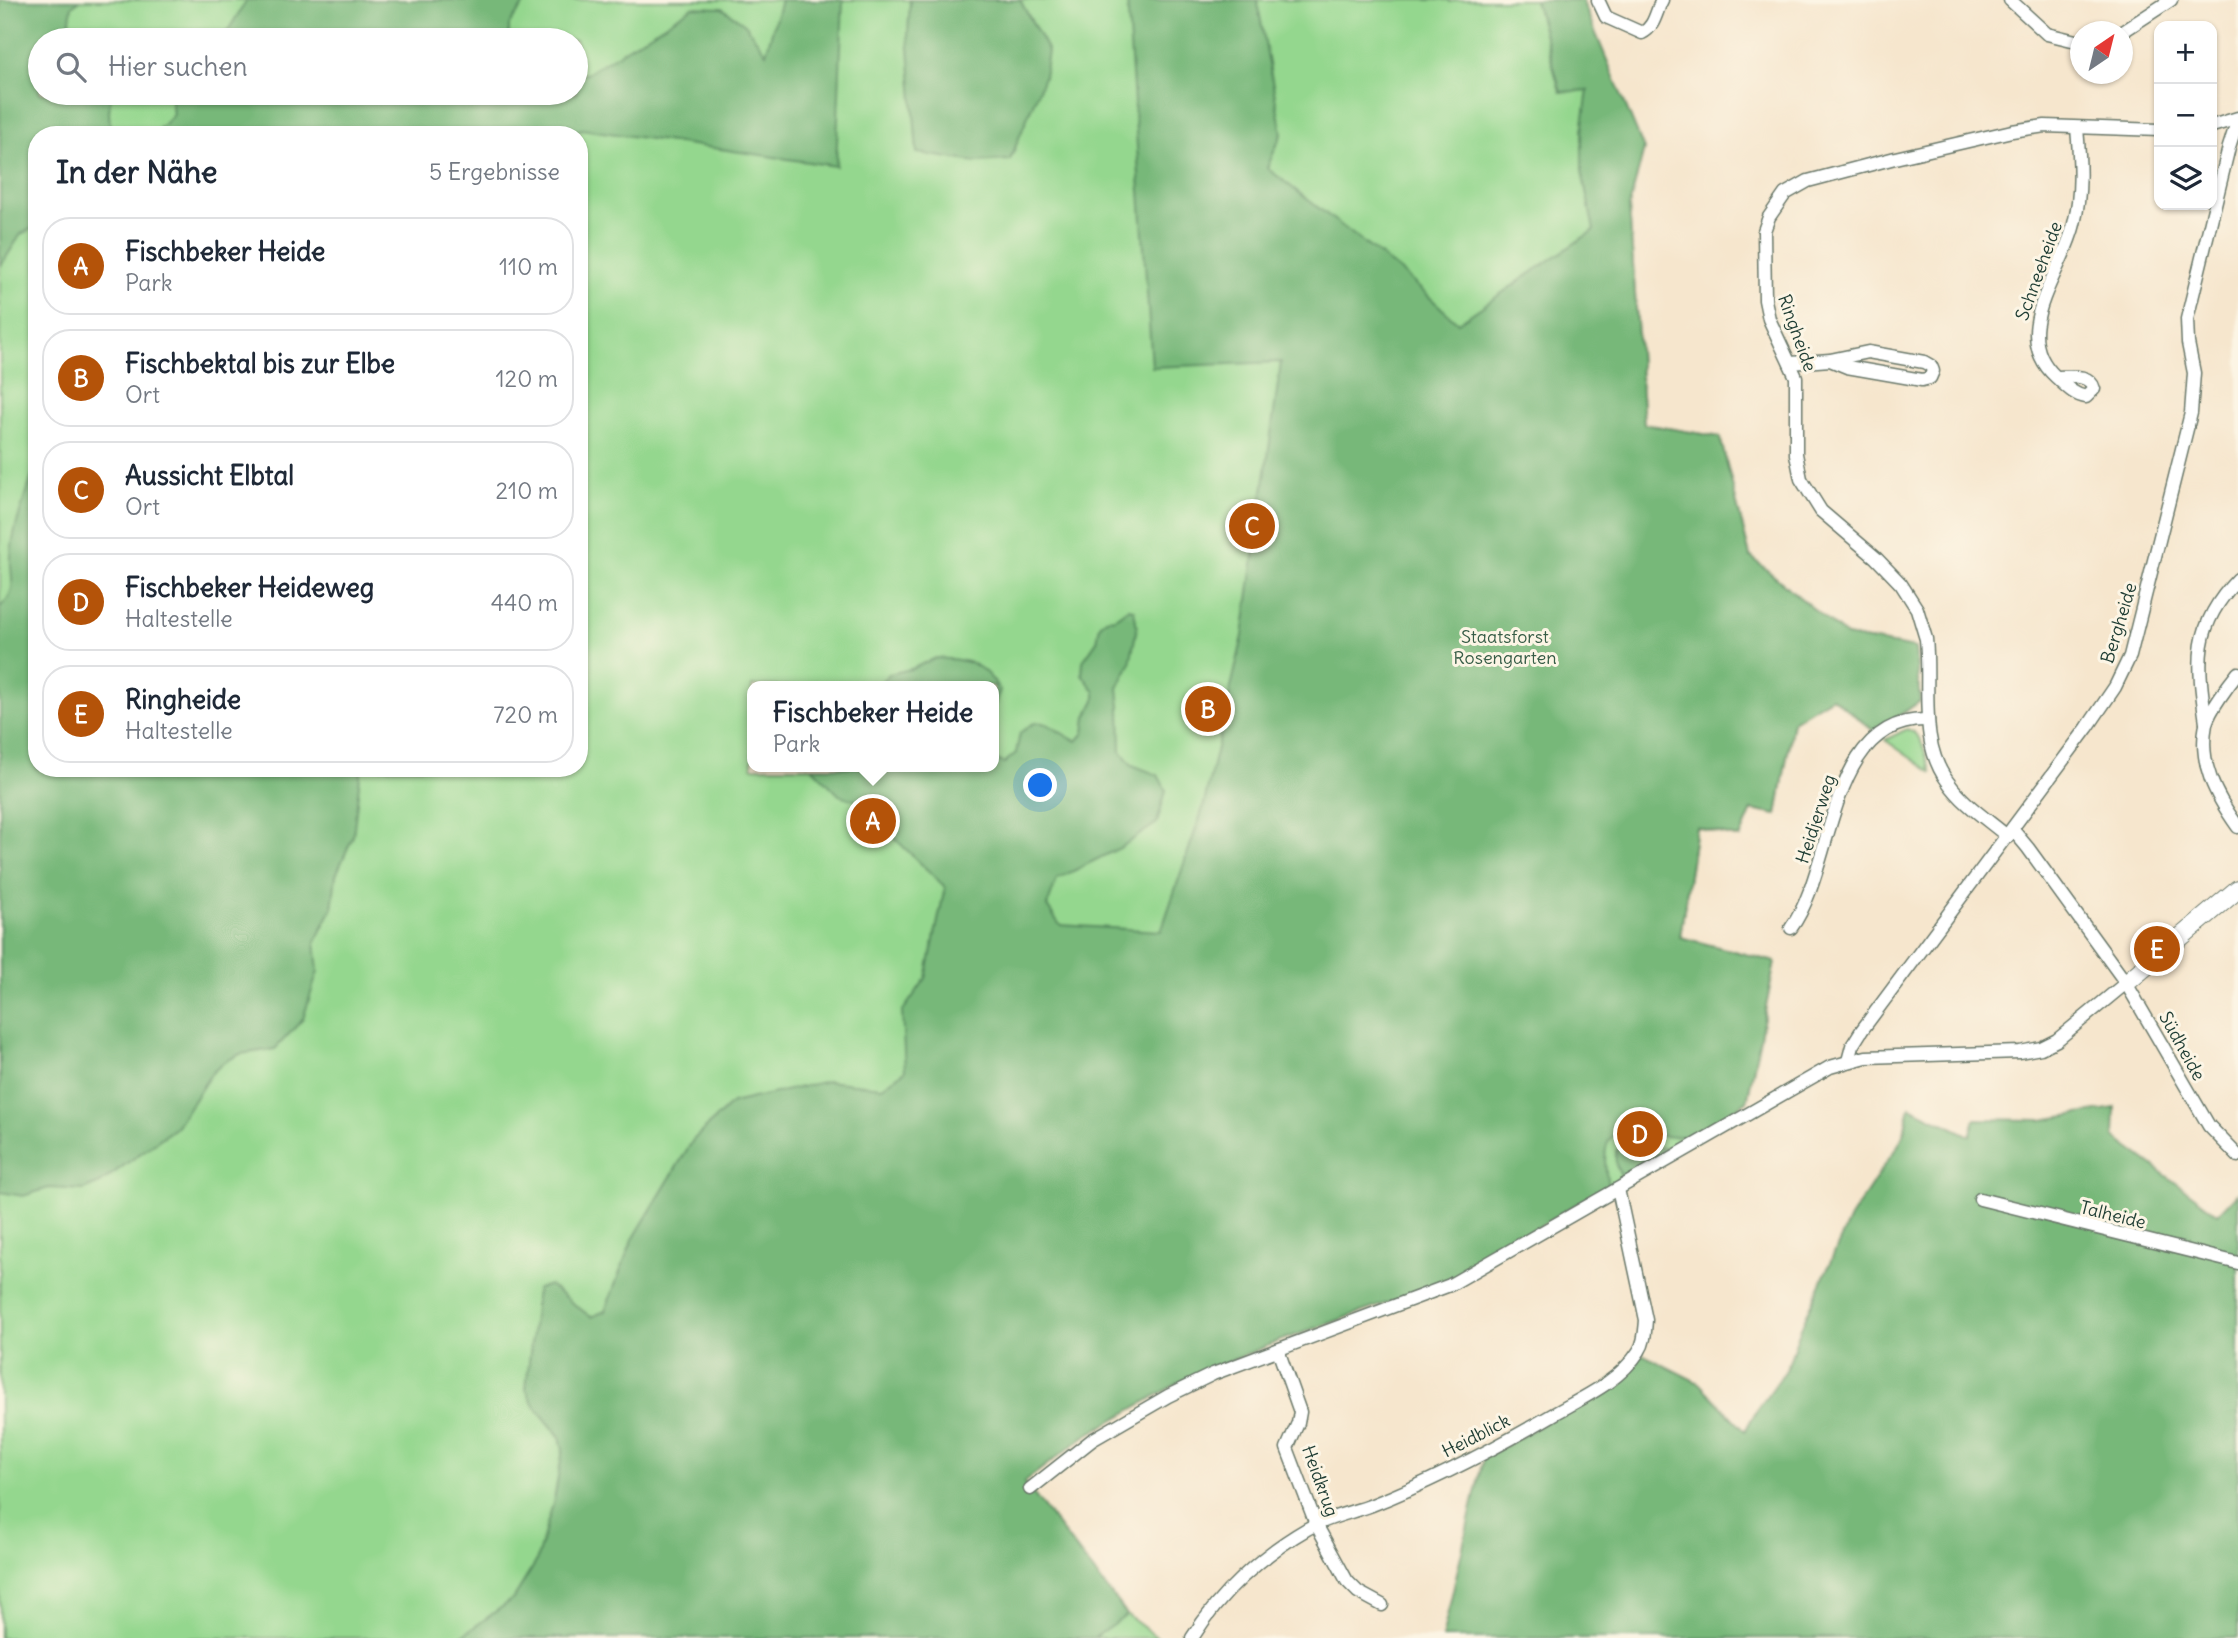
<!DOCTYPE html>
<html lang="de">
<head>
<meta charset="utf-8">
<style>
	:root { --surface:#fff; --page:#f6f6f7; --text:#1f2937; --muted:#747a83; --line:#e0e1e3; --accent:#b45309 }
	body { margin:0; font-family:Delius,sans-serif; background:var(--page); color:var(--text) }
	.controls { position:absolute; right:21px; top:21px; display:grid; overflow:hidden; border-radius:14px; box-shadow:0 2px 5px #0004 }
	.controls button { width:63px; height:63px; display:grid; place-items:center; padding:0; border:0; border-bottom:2px solid var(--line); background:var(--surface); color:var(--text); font:35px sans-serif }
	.compass { position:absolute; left:2070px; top:21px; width:63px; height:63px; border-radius:50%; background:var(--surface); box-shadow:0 2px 5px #0004; rotate:35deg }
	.you { position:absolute; left:1041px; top:786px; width:24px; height:24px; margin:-18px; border:5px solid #fff; border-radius:50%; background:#1a73e8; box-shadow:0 0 0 10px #1a73e833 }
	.badge { display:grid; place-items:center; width:46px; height:46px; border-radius:50%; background:var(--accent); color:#fff; font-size:23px; font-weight:700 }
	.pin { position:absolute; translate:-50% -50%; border:4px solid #fff; box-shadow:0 2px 7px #0006 }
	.popup { position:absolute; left:747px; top:681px; width:252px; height:91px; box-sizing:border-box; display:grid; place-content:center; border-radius:14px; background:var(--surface); filter:drop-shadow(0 2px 5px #0005); font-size:23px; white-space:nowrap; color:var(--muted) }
	.popup b { font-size:26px; color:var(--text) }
	.popup::after { content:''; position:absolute; left:50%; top:100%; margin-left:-14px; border:14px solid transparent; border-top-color:var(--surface) }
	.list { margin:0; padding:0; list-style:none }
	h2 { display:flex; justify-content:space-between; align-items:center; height:91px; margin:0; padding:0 28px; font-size:30px }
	h2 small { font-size:23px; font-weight:400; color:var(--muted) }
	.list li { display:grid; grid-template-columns:46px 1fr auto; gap:21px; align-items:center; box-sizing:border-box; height:98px; margin:0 14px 14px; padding:0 14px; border:2px solid var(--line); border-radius:28px }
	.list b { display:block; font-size:26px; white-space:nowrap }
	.list p { margin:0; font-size:23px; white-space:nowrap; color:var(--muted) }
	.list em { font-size:23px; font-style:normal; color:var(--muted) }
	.icon { flex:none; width:38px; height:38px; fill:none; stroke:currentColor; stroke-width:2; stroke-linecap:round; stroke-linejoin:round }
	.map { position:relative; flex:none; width:2238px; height:1638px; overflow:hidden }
	.search { position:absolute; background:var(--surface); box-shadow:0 2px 5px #0004; left:28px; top:28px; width:560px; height:77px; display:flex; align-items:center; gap:18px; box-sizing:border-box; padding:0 24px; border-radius:38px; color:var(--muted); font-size:26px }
	.panel { position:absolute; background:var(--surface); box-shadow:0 2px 5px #0004; left:28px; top:126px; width:560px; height:651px; border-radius:28px }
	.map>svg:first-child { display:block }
	.green { fill:#94d78e; stroke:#5a8a61; stroke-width:2; fill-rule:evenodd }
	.forest { fill:#77b879; stroke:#4b7a56; stroke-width:2 }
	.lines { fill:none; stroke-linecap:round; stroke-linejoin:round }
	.street-casing { stroke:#6a786a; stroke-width:15 }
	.secondary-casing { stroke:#6a786a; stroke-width:20 }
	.street { stroke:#fff; stroke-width:12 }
	.secondary { stroke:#fff; stroke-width:18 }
	.labels { text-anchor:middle; stroke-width:6; stroke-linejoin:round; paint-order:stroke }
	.street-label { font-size:18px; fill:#1f3d34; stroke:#fcf5e5 }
	.park-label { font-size:18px; fill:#365c46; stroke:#fcf5e5 }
</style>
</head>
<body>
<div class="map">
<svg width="2238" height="1638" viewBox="0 0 2238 1638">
	<rect width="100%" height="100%" fill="#fcf5e5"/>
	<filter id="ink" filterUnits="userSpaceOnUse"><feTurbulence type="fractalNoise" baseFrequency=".0143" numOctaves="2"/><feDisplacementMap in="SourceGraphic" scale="14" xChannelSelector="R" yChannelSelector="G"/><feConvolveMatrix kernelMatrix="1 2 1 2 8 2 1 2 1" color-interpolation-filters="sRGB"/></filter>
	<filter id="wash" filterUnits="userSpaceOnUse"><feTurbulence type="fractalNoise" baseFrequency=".00686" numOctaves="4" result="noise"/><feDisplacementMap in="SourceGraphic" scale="28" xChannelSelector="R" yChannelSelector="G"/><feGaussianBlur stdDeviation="1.57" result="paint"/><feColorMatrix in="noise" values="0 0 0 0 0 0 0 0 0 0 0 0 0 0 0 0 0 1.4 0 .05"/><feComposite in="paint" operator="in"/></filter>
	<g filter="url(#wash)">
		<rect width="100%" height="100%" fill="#f6e6cd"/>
		<g class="green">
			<path d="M0 0H1449L1450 2 1457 0H1535L1560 92 1589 90 1582 131V171L1594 229 1629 206 1644 424 1720 437 1750 556 1846 636 1915 648 1920 701 1875 732 1832 697 1793 721 1777 815 1752 810 1740 838 1696 827 1680 937 1775 962 1747 1101 1447 1282 1279 1341 1184 1380 1085 1436 1024 1482 1127 1615 1158 1638H0ZM40 40H576V93H40ZM37 135H579V768H37ZM752 686H994V767H752Z"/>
			<path d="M1907 729C1925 735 1924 757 1932 773L1885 740Z"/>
		</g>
		<g class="forest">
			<polygon points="0,0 80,0 72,6 67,40 40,40 40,93 111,93 109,113 111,135 37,135 37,226 21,234 0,267"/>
			<polygon points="247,0 527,0 509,25 509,40 207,40 227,32"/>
			<polygon points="781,0 843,0 836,166 582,129 563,135 153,135 173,115 170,93 576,93 576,74 586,74 693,7 722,8 745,24 766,53"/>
			<polygon points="910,0 1020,0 1048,51 1044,77 1010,160 975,162 917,153 908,34"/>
			<path d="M1127 0H1257L1282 133 1267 168 1404 274 1458 323 1594 230 1582 171V131L1588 90 1561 92 1535 0H1582L1644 149 1629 207 1644 424 1720 437 1750 556 1846 636 1915 648 1920 701 1875 732 1832 697 1793 721 1777 815 1752 810 1740 838 1696 827 1680 937 1775 962 1747 1101C1735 1108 1697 1135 1686 1136 1638 1142 1593 1104 1608 1185L1447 1282 1279 1341 1184 1380 1085 1436 1024 1482 1127 1615 1094 1638H459L513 1599 536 1562 554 1500 563 1449 560 1437 533 1404 526 1389 537 1289 549 1285 591 1317 605 1311 632 1241 693 1140 732 1103 827 1081 882 1087 905 1071 902 1012 926 978 945 887 883 827 863 803 839 795 812 767H994V759L1004 763 1016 753 1020 733C1024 730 1030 724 1035 723 1048 719 1063 737 1077 741L1084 733 1086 717 1095 700V692L1082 674 1083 661 1097 641 1100 625 1106 619 1115 618 1129 608 1134 610 1137 627 1130 664 1118 688 1120 706 1121 751 1132 765 1158 775 1166 790 1157 823 1120 848 1057 879 1047 906 1060 925 1161 931 1203 808 1243 636 1281 362 1152 367Z"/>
			<path d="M37 459V768H361L353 836 336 875 332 909 315 942 318 971 303 1019 275 1049 240 1054 224 1062 211 1074 176 1127 100 1183 83 1190 49 1188 23 1196 0 1192V607C20 589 9 577 11 556 13 522 29 492 37 459Z"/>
			<path d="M936 658C968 660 981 661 1000 690L994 707V686H877L889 674 911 669Z"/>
			<polygon points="1910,1107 1970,1136 1975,1119 2042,1120 2115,1108 2114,1137 2218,1214 2238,1193 2238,1638 1442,1638 1483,1459 1603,1388 1640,1353 1699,1383 1745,1431 1755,1413 1786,1370 1803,1323 1850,1218 1902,1139"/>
			<path d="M1621 1146 1666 1148 1672 1152 1626 1178C1616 1174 1615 1161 1616 1151Z"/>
		</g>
	</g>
	<g filter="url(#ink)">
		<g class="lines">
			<g class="street-casing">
				<g id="street">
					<path d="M1598 0 1606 17 1642 33C1655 27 1656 11 1662 0"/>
					<polyline points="2010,0 2047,34 2080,42"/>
					<polyline points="2122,32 2171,0"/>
					<polyline points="2212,126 2238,118"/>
					<polyline points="1791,363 1830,360 1868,352 1924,362 1931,366 1933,371 1930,378 1922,380 1847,367 1830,360"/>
					<path d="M2056 377C2070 377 2090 373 2094 389L2086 397C2073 395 2065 385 2056 377 2007 332 2062 275 2074 224 2082 192 2080 161 2077 128"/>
					<path d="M2238 673C2229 684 2209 711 2206 724 2198 764 2216 796 2238 827"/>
					<path d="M2206 722C2197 662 2193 625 2238 579"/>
					<polyline points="2013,830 2028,848 2126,983 2209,1126 2238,1156"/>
					<path d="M2008 837C1988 820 1963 804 1948 782 1918 743 1931 685 1926 639L1917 609 1901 584 1876 558 1821 511 1801 479 1796 454V377L1769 319 1765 300 1764 231 1769 217 1785 194 1808 181 1895 158 2012 131 2045 126 2159 130"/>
					<path d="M1791 928C1835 869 1827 716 1928 720"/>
					<polyline points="1848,1061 1852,1046 1862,1030 2087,728 2115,687 2130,656 2191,413 2194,373 2188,343 2187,319 2229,147 2238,119"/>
					<polyline points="1980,1199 2238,1263"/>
					<polyline points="1278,1350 1300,1412 1298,1423 1287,1448 1316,1524 1347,1581 1358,1592 1382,1605"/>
					<polyline points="1030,1489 1092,1440 1168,1396 1213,1374 1450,1285 1830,1067 1866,1057 2020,1052 2041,1048 2057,1040 2126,983"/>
					<path d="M1192 1638C1220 1593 1262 1555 1307 1529 1327 1517 1351 1513 1372 1505 1435 1480 1496 1448 1554 1414 1584 1397 1620 1381 1639 1351 1645 1342 1645 1331 1646 1320L1618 1189"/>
				</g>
			</g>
			<g class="secondary-casing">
				<polyline id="secondary" points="2126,983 2238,889"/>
			</g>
			<use href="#street" class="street"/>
			<use href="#secondary" class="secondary"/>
		</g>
	</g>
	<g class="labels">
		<g class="street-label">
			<text transform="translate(2039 271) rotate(-70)" y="6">Schneeheide</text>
			<text transform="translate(1797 333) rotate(70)" y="6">Ringheide</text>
			<text transform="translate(2119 623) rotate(-73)" y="6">Bergheide</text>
			<text transform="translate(1816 819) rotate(-72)" y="6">Heidjerweg</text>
			<text transform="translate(2182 1046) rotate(61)" y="6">Südheide</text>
			<text transform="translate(2113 1215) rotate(14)" y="6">Talheide</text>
			<text transform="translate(1476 1436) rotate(-27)" y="6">Heidblick</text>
			<text transform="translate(1320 1481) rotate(70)" y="6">Heidkrug</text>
		</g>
		<g class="park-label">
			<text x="1505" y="643">Staatsforst<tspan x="1505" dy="21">Rosengarten</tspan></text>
		</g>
	</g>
</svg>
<div class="controls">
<button>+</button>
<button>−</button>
<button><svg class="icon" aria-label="layers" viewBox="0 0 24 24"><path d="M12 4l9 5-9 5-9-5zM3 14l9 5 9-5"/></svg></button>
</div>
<svg class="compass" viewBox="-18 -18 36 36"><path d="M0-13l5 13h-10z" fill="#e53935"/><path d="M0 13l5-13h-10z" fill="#747a83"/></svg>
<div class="you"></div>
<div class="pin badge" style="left:873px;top:821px">A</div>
<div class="popup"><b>Fischbeker Heide</b>Park</div>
<div class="pin badge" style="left:1208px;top:709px">B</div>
<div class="pin badge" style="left:1252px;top:526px">C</div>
<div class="pin badge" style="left:1640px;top:1134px">D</div>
<div class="pin badge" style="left:2157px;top:949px">E</div>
<div class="search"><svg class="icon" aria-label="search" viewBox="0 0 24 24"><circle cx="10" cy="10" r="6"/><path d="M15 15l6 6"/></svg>Hier suchen</div>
<section class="panel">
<h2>In der Nähe<small>5 Ergebnisse</small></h2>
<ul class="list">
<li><span class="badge">A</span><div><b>Fischbeker Heide</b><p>Park</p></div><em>110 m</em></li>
<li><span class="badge">B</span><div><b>Fischbektal bis zur Elbe</b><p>Ort</p></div><em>120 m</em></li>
<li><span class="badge">C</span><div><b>Aussicht Elbtal</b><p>Ort</p></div><em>210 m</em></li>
<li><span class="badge">D</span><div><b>Fischbeker Heideweg</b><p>Haltestelle</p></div><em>440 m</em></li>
<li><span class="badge">E</span><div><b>Ringheide</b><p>Haltestelle</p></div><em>720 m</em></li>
</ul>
</section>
</div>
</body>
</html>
